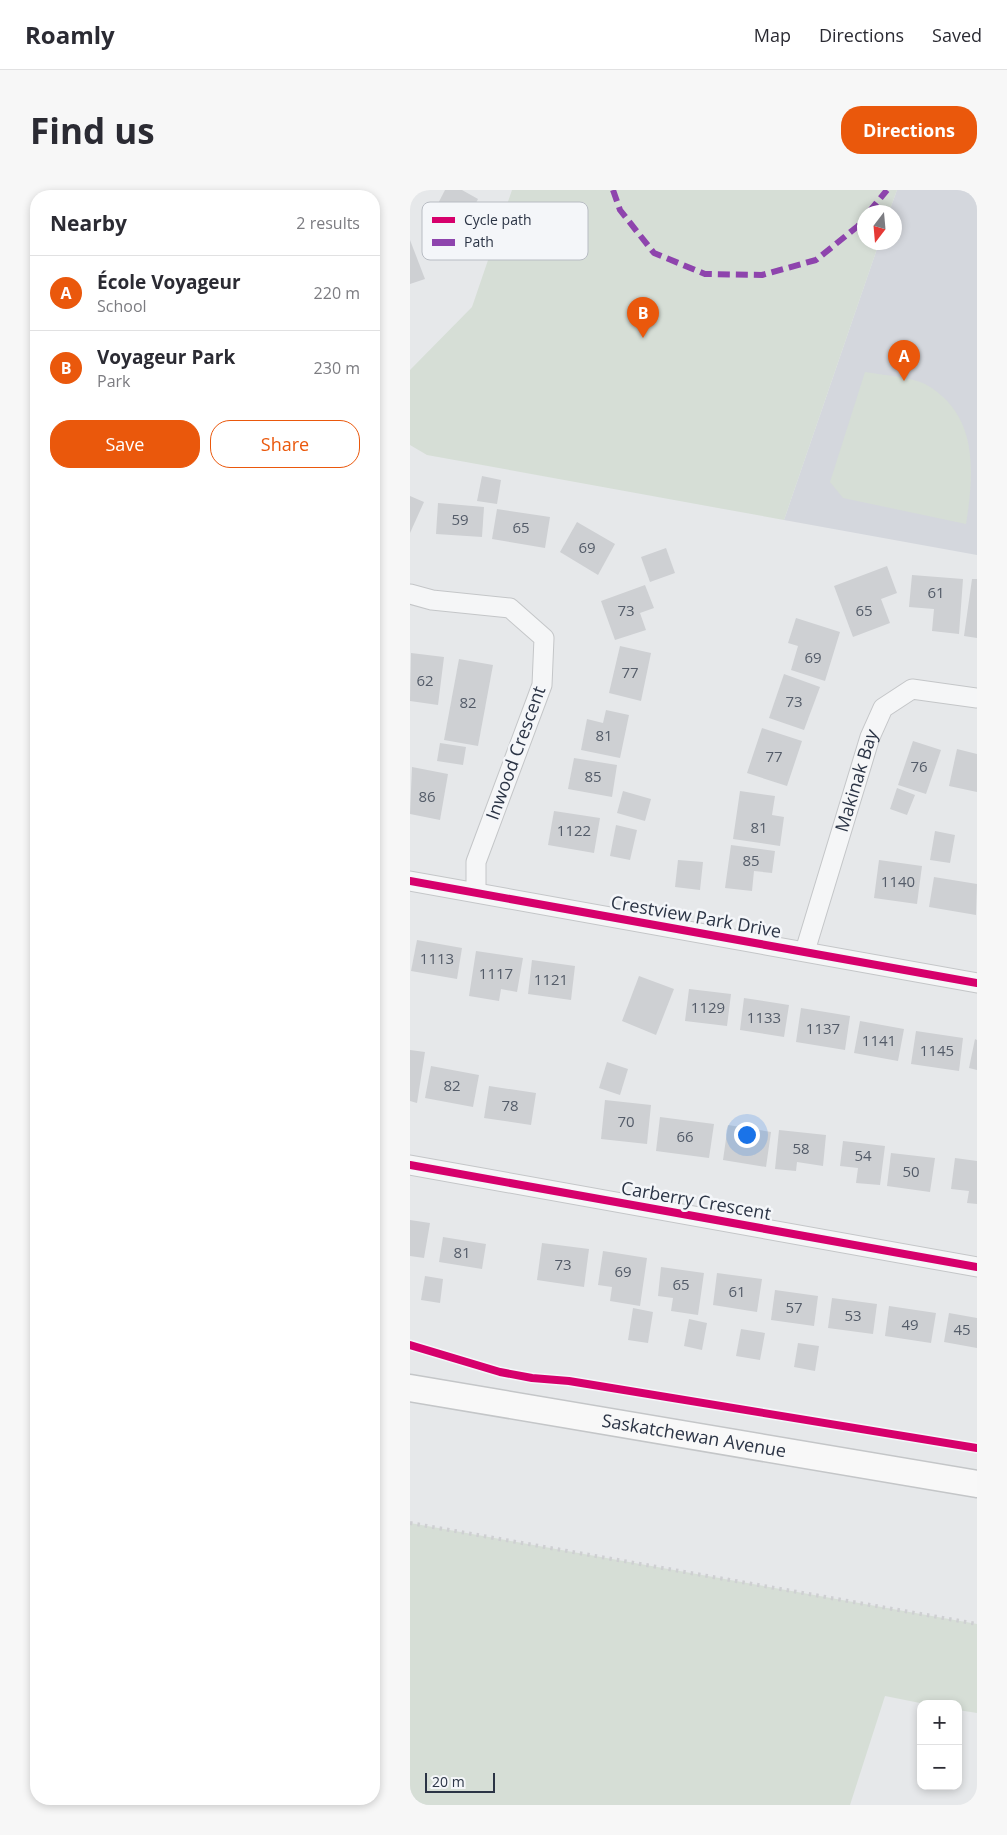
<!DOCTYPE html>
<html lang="en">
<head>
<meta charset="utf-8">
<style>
	:root { --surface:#fff; --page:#f7f7f7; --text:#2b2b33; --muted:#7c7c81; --line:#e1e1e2; --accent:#ea580c }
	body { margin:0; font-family:"Open Sans",sans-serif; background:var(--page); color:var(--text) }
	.controls { position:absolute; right:15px; bottom:15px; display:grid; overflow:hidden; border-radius:10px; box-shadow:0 2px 8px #0003 }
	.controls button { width:45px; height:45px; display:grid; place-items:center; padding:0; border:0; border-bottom:1px solid var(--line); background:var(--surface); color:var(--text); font:25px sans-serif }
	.compass { position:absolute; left:447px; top:15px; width:45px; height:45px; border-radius:50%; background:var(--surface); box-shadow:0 2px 8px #0003; rotate:196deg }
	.scale { position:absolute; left:15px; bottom:12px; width:70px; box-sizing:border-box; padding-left:5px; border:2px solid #2b3445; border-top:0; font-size:14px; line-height:18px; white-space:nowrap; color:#2b3445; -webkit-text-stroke:4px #f4f6f9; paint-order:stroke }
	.you { position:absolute; left:336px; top:944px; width:18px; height:18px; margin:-12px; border:4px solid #fff; border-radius:50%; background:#1a73e8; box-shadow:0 0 0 8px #1a73e833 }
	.badge { display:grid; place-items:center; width:32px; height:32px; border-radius:50%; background:var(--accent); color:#fff; font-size:16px; font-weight:700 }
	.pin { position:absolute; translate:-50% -41px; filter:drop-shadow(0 1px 2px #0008) }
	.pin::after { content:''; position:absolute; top:26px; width:18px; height:15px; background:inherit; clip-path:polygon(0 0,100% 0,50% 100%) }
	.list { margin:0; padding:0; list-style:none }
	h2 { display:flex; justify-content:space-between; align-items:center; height:65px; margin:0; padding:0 20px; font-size:21px }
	h2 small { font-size:16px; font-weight:400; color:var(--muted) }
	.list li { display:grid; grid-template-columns:32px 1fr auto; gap:15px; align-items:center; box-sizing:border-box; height:75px; padding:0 20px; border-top:1px solid var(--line) }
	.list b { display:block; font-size:19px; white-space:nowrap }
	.list p { margin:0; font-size:16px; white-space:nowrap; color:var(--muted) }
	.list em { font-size:16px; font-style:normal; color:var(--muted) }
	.actions { display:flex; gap:10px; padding:15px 20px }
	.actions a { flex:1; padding:11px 0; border:1px solid var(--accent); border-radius:20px; text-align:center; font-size:18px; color:var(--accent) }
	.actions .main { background:var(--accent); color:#fff }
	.map { position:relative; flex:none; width:567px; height:1615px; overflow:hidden; border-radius:20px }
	header { display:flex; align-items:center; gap:30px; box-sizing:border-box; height:70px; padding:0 25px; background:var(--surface); border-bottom:1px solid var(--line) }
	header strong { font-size:24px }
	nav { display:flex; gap:28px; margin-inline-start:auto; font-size:18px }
	.intro { display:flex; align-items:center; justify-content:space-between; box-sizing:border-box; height:120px; padding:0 30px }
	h1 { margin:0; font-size:35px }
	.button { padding:12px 22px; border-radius:20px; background:var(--accent); color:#fff; font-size:18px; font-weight:700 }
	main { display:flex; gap:30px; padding:0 30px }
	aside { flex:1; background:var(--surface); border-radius:20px; box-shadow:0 2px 8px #0003 }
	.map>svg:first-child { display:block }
	.built { fill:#d4d7dd }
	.green { fill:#d6ded6 }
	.building { fill:#ced0d3 }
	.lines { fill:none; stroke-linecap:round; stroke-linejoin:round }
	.street-casing { stroke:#c4c6c8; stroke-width:21 }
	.secondary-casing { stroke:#c4c6c8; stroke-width:29 }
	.street { stroke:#f5f6f7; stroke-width:19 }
	.secondary { stroke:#f8f8f8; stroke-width:26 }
	.rail { stroke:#cecfd2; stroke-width:4; stroke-dasharray:2.5 5; stroke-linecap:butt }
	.quiet { stroke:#8e44ad; stroke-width:6; stroke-dasharray:12 6; stroke-linecap:butt }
	.cycleway-casing { stroke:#f4f6f9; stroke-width:11 }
	.cycleway { stroke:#d6006c; stroke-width:8 }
	.labels { text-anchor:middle; stroke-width:5; stroke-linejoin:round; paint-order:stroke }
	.number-label { font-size:15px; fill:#545c69 }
	.street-label { font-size:18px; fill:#2b3445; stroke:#f4f6f9 }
	.key { fill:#f4f6f9; stroke:#b8bcc3; stroke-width:1 }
	.key-label { font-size:14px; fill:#2b3445 }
</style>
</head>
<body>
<header>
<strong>Roamly</strong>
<nav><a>Map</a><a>Directions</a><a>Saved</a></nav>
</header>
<div class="intro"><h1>Find us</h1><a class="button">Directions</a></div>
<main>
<aside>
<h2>Nearby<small>2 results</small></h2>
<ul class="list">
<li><span class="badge">A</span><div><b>École Voyageur</b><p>School</p></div><em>220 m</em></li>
<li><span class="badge">B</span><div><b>Voyageur Park</b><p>Park</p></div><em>230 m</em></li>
</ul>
<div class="actions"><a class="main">Save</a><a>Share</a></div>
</aside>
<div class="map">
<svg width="567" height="1615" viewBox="0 0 567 1615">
	<rect width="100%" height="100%" fill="#e6e8ea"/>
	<polygon class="built" points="487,0 567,0 567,365 374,330 469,53 484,52 484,22 479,22"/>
	<g class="green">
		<polygon points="102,0 487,0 479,22 454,22 454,52 469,53 374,330 17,265 0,255 0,180 62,117"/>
		<path d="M455 182C472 185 500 187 515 194 567 223 565 278 556 334L433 308 420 292Z"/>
		<polygon points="0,1333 567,1434 567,1523 548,1520 548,1514 515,1514 475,1506 440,1615 0,1615"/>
	</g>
	<g class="building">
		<polygon points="35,0 52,0 68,9 49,46 19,31"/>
		<polygon points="0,50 15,89 0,94"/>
		<polygon points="72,286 91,290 87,314 67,311"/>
		<polygon points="0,306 14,312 0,343"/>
		<polygon points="28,313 74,317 72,347 26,344"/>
		<polygon points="87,319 140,327 135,358 82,349"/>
		<polygon points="167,332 205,354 188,385 150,362"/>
		<polygon points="256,358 265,383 240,392 231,367"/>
		<polygon points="477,376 487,403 471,409 480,433 443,447 424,396"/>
		<polygon points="502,385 553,389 549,444 522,441 524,419 499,417"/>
		<polygon points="562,389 567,389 567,448 554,446"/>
		<polygon points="235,395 244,418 230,423 236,440 205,450 191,411"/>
		<polygon points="386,428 430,442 415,491 381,480 388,456 378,453"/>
		<polygon points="210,456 241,463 231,511 199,503"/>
		<polygon points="1,463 34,467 28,515 0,511"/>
		<polygon points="49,469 83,475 68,556 34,550"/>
		<polygon points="374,484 410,497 394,540 359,528"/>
		<polygon points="196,520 219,525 210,568 171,560 177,529 193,533"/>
		<polygon points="352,538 392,551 377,596 337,583"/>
		<polygon points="503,551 531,560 516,604 488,595"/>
		<polygon points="30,553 56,557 53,575 27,571"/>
		<polygon points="547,559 567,564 567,602 539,596"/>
		<polygon points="164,568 207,575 202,607 158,599"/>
		<polygon points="2,577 38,584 30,630 0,624"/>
		<polygon points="487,598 505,605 497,625 480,619"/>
		<polygon points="213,601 241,609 235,631 207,623"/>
		<polygon points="330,601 365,606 362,625 374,627 370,656 323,649"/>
		<polygon points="144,621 190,628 184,663 138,655"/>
		<polygon points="206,635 227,640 220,670 200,666"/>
		<polygon points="525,641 545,645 540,673 520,670"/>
		<polygon points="321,655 365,661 362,683 344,681 342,701 315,698"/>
		<polygon points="268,670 293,672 290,700 265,697"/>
		<polygon points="469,670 512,676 507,714 464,708"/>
		<polygon points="524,687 567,694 566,725 519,717"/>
		<polygon points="7,750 52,758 47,789 1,781"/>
		<polygon points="66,761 113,768 107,802 91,799 89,811 59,806"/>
		<polygon points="122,770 165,776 161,810 118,804"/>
		<polygon points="229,786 264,799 246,845 212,831"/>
		<polygon points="279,799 321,804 317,836 275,831"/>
		<polygon points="334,808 379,815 374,847 330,840"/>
		<polygon points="391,818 440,826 435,860 386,852"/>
		<polygon points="450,831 494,839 488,871 444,863"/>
		<polygon points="506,841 553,848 549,881 501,874"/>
		<polygon points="565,849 567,850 567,880 559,878"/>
		<polygon points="0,860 15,862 7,913 0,911"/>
		<polygon points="197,872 218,879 210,905 189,898"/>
		<polygon points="21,876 69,885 63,917 15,908"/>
		<polygon points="79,896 126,903 121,935 74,928"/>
		<polygon points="195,910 241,915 237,954 191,949"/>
		<polygon points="250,927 304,934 299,968 246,961"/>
		<polygon points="318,935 361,942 356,977 313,970"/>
		<polygon points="369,940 416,945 413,976 387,972 386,981 365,979"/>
		<polygon points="433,951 475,956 470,995 446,993 448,978 430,976"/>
		<polygon points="481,963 525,968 520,1002 477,996"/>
		<polygon points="545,968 567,971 567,1014 557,1013 559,1001 541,999"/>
		<polygon points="0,1030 20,1033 14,1068 0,1066"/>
		<polygon points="33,1047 76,1054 72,1079 29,1072"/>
		<polygon points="132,1053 179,1059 174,1097 127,1090"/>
		<polygon points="193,1061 237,1068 230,1116 200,1111 202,1097 188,1095"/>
		<polygon points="251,1077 294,1083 288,1125 261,1121 263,1108 248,1106"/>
		<polygon points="307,1083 352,1089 347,1122 303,1115"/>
		<polygon points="15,1086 33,1089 30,1113 11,1110"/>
		<polygon points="365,1100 408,1106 404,1136 361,1130"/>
		<polygon points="422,1108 467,1114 463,1144 418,1138"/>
		<polygon points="479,1116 526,1123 521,1153 475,1146"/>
		<polygon points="223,1118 243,1122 238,1153 218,1150"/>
		<polygon points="539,1123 567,1128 567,1158 534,1152"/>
		<polygon points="279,1129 297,1133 292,1160 274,1156"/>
		<polygon points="331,1139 355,1143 350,1170 326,1166"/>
		<polygon points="388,1153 409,1156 405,1181 384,1177"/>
	</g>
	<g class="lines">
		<g class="street-casing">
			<g id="street">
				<polyline points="0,404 22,410 100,418 134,448 132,495 66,672 66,702"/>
				<polyline points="0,691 567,793"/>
				<path id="s1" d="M395 761 460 547 473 518 502 499 567 508"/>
				<polyline points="0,975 567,1077"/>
			</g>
		</g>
		<g class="secondary-casing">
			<g id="secondary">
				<path id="s2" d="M0 1198 567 1294"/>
			</g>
		</g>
		<use href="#street" class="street"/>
		<use href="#secondary" class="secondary"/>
		<polyline class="rail" points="0,1333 567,1434"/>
		<g class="quiet">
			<polyline points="203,0 210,20 244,63 295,84 352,85 406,70 448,36 454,28"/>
			<polyline points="459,22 477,0"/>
		</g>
		<g class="cycleway-casing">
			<g id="cycleway">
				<polyline points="0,691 567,793"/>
				<polyline points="0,975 567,1077"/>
				<polyline points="0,1155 90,1182 122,1188 159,1191 567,1258"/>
			</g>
		</g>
		<use href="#cycleway" class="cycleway"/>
	</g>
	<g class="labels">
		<g class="number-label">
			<text x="50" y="335">59</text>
			<text x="111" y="343">65</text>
			<text x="177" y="363">69</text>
			<text x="526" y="408">61</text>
			<text x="216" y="426">73</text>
			<text x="454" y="426">65</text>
			<text x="403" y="473">69</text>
			<text x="220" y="488">77</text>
			<text x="15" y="496">62</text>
			<text x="384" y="517">73</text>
			<text x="58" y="518">82</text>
			<text x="194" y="551">81</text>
			<text x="364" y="572">77</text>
			<text x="509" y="582">76</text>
			<text x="183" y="592">85</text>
			<text x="17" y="612">86</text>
			<text x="349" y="643">81</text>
			<text x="164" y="646">1122</text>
			<text x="341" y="676">85</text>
			<text x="488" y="697">1140</text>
			<text x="27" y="774">1113</text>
			<text x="86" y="789">1117</text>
			<text x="141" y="795">1121</text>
			<text x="298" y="823">1129</text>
			<text x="354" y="833">1133</text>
			<text x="413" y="844">1137</text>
			<text x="469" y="856">1141</text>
			<text x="527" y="866">1145</text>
			<text x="42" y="901">82</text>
			<text x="100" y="921">78</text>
			<text x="216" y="937">70</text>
			<text x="275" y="952">66</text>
			<text x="391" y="964">58</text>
			<text x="453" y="971">54</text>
			<text x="501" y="987">50</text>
			<text x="52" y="1068">81</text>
			<text x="153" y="1080">73</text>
			<text x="213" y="1087">69</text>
			<text x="271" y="1100">65</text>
			<text x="327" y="1107">61</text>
			<text x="384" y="1123">57</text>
			<text x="443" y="1131">53</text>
			<text x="500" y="1140">49</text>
			<text x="552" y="1145">45</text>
		</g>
		<g class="street-label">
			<text transform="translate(106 563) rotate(-70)" y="6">Inwood Crescent</text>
			<text dy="6" stroke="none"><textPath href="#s1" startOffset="178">Makinak Bay</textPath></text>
			<text transform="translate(286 727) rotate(10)" y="6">Crestview Park Drive</text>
			<text transform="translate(286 1011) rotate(10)" y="6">Carberry Crescent</text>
			<text dy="6" stroke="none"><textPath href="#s2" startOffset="288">Saskatchewan Avenue</textPath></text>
		</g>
	</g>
	<rect x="12" y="12" width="166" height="58" rx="8" class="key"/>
	<rect x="22" y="27" width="23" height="6" fill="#d6006c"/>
	<rect x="22" y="49" width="23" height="7" fill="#8e44ad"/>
	<g class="key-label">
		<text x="54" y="35">Cycle path</text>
		<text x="54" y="57">Path</text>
	</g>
</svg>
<div class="controls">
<button>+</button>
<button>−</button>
</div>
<svg class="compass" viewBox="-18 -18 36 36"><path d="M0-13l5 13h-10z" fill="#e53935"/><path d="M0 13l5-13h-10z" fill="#7c7c81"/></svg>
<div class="scale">20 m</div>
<div class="you"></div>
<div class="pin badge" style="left:494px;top:191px">A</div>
<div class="pin badge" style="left:233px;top:148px">B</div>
</div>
</main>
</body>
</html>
